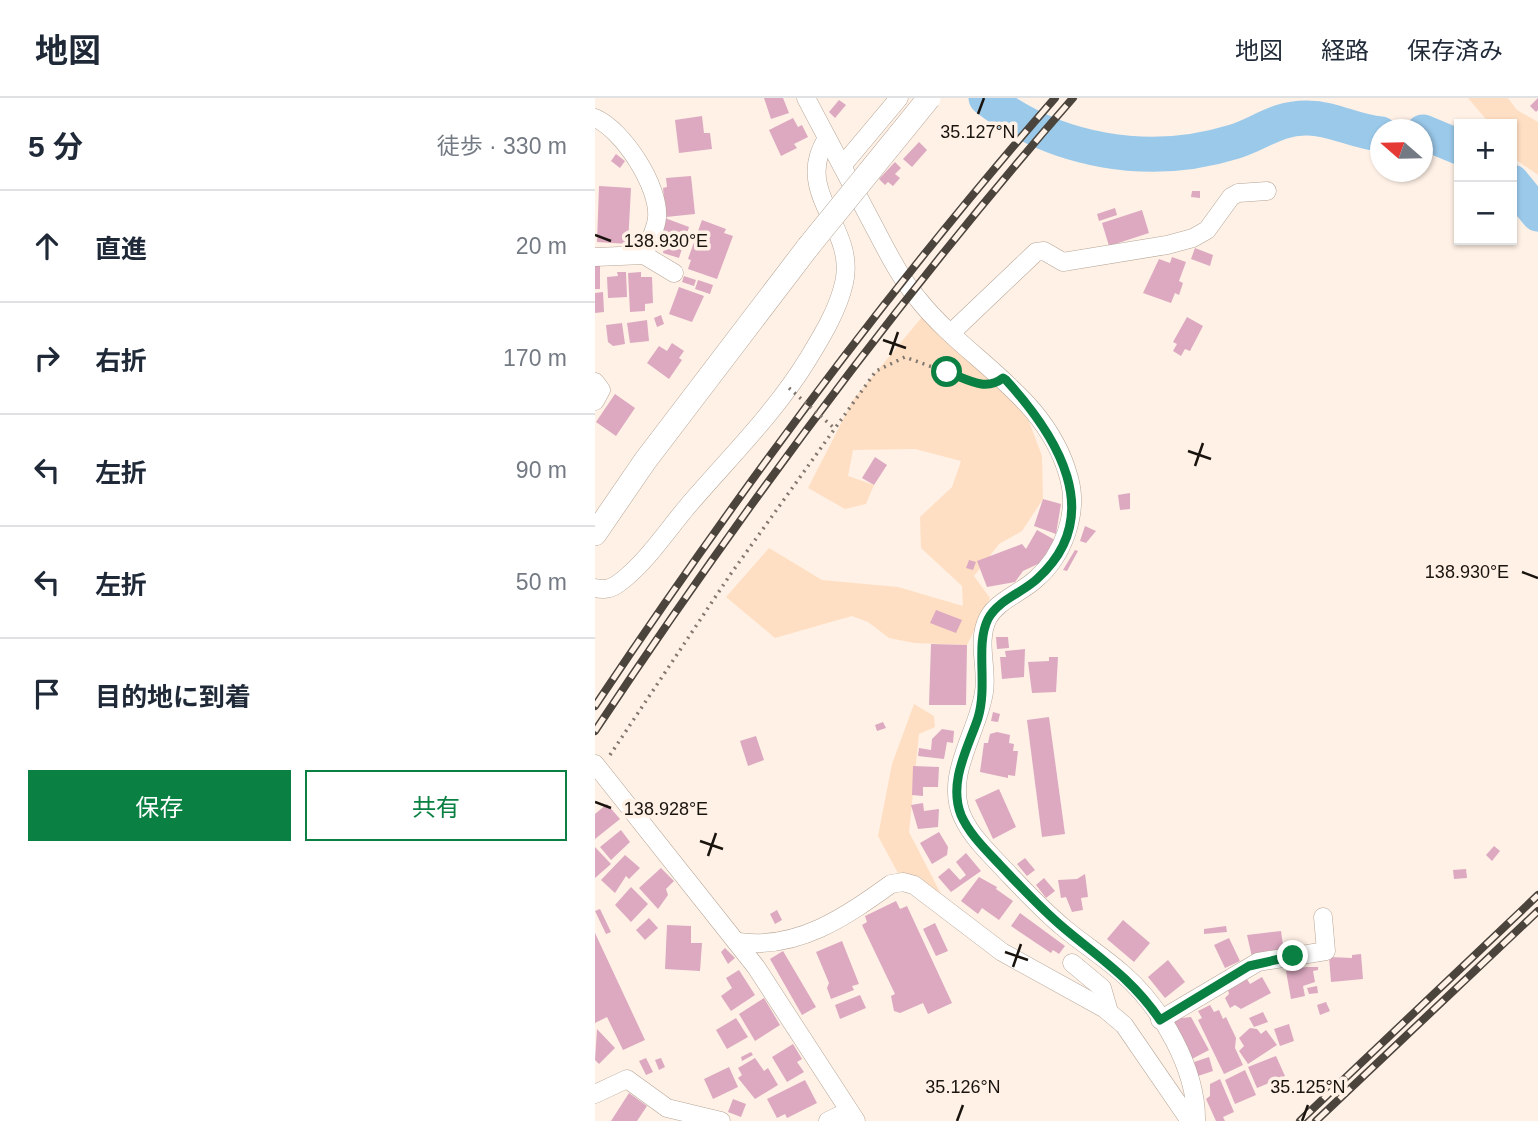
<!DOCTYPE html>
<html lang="ja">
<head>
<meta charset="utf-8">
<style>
	:root { --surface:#fff; --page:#f6f6f7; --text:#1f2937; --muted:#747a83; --line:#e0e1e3; --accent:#0b8043 }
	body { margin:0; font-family:Arial,"Noto Sans JP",sans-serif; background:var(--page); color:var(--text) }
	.controls { position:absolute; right:21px; top:21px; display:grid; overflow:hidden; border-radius:0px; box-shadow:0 2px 5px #0004 }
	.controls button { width:63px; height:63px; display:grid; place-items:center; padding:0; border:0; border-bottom:2px solid var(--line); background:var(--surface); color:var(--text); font:35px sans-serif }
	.compass { position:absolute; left:775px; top:21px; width:63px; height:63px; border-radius:50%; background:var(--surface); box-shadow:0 2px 5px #0004; rotate:290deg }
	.stop { position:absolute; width:21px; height:21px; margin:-16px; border:5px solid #0b8043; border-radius:50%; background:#fff }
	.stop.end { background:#0b8043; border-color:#fff; box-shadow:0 2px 7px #0008 }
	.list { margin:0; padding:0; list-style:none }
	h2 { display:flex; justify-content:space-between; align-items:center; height:91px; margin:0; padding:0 28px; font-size:30px }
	h2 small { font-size:23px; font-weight:400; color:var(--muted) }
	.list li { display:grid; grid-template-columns:46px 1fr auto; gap:21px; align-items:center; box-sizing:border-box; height:112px; padding:0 28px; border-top:2px solid var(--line) }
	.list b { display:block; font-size:26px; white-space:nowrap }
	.list em { font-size:23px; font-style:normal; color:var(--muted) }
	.actions { display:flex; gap:14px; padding:21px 28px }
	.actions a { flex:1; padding:16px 0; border:2px solid var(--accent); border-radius:0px; text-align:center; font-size:24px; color:var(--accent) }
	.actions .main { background:var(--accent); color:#fff }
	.icon { flex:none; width:38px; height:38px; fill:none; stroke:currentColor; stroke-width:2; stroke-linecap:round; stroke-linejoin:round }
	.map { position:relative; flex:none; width:943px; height:1023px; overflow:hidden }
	header { display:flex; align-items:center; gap:42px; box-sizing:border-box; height:98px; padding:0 35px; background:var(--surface); border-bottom:2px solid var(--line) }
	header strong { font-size:33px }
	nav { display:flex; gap:38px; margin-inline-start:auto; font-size:24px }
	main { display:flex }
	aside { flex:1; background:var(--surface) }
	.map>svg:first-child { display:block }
	.green { fill:#ffdfc3 }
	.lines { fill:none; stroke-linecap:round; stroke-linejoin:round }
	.river { stroke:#9bc9ea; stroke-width:35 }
	.building { fill:#dca9c1 }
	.minor-casing { stroke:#b5a597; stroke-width:19 }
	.tertiary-casing { stroke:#b5a597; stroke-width:24 }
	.path { stroke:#827870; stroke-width:3.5; stroke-dasharray:2 5; stroke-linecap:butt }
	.minor { stroke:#fff; stroke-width:18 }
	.tertiary { stroke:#fff; stroke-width:23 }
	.rail-casing { stroke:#4b443d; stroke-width:8 }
	.rail { stroke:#fff1e6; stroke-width:5; stroke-dasharray:16; stroke-linecap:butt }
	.tertiary-bridge-casing { stroke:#b5a597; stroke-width:24; stroke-linecap:butt }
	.path-bridge { stroke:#827870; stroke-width:3.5; stroke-dasharray:2 5; stroke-linecap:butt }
	.tertiary-bridge { stroke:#fff; stroke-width:23 }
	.route { stroke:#0b8043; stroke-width:9 }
	.ticks { fill:none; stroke:#1a140f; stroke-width:2.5 }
	.ticks-label { font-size:18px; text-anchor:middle; fill:#1a140f; stroke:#fff1e6; stroke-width:7; stroke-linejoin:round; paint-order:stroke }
</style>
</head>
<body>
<header>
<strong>地図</strong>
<nav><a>地図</a><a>経路</a><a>保存済み</a></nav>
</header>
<main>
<aside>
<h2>5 分<small>徒歩 · 330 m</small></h2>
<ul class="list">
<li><svg class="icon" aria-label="ahead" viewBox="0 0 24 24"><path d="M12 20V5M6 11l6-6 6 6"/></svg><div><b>直進</b></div><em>20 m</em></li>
<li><svg class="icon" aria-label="right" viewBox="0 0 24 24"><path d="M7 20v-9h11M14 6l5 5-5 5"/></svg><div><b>右折</b></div><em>170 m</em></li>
<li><svg class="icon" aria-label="left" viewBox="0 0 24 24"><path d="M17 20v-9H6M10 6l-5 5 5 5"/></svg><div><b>左折</b></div><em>90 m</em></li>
<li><svg class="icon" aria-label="left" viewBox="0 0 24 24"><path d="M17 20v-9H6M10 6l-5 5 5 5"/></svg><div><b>左折</b></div><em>50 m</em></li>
<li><svg class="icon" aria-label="arrive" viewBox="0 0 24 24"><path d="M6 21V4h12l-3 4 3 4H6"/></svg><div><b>目的地に到着</b></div></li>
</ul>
<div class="actions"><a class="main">保存</a><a>共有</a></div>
</aside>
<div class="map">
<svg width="943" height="1023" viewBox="0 0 943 1023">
	<rect width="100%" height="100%" fill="#fff1e6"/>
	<g class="green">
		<polygon points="873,0 913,0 922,12 943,24 943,77 917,59 917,26 895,26"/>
		<polygon points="327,219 429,310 447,358 448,401 427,433 404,446 379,478 395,500 372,547 319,545 294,540 273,524 257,518 180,540 131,499 174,450 227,482 303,489 368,508 367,488 326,450 325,419 357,389 366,363 320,351 258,352 253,378 279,387 271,406 250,411 213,390 258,302"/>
		<polygon points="319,606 339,618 340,629 324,636 314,734 348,800 304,777 283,738 297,666"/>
	</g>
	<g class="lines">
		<g class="river">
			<path d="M391 0C460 54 554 70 638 44 665 36 682 19 713 20 738 20 760 34 786 36"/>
			<polyline points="828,34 864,49"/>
			<polyline points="917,84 943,116"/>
		</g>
	</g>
	<g class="building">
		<polygon points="169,0 188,0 194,15 176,21"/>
		<polygon points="943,0 943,12 941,14 935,8"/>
		<polygon points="244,2 251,7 240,20 234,14"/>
		<polygon points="107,18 109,35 115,35 117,51 84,55 80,22"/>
		<polygon points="198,20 203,29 207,27 213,39 199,46 202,50 186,58 174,32"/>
		<polygon points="324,44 332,52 317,69 308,61"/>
		<polygon points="21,56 30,63 25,70 16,63"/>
		<polygon points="300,64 306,70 300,76 305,80 298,88 293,84 290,87 284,81"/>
		<polygon points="96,78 100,116 71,119 68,90 72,89 71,80"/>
		<polygon points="4,88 36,90 33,146 2,144"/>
		<polygon points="597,93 605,93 605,100 596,99"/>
		<polygon points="520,110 522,117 504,123 502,116"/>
		<polygon points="547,112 554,135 514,148 507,125"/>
		<polygon points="70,120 94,129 84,160 68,155 69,150 61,147"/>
		<polygon points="107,122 131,131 129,135 138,138 122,181 93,171 96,162 93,161"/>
		<polygon points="600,150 618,157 615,168 596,161"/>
		<polygon points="577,159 591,164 584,183 588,185 584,197 580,195 576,205 548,195 564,161 575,165"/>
		<rect x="0" y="167" width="5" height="24"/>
		<polygon points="22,174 31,174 32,199 13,200 12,179 23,178"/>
		<polygon points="46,174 46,179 57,179 58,205 50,206 50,213 35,214 33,175"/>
		<polygon points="89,178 101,182 99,188 87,184"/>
		<polygon points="103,182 118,187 115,196 100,191"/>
		<polygon points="84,189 109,198 97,224 74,216"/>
		<polygon points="8,194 9,214 0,215 0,195"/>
		<polygon points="66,217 69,226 62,229 59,220"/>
		<polygon points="592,219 608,228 595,253 590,251 586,258 578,253 582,246 578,244"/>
		<polygon points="52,222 54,243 35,245 32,225"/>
		<polygon points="27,225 30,246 18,248 13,244 11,227"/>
		<polygon points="77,245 89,253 84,260 87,262 74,281 52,265 64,248 72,253"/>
		<polygon points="20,296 40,310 21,338 1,324"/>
		<polygon points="280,359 292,367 279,387 267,380"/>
		<polygon points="535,395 535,411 525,412 523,397"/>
		<polygon points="448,401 466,406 461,436 439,428"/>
		<polygon points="490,428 501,433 491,445 485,443"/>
		<polygon points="442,432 460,442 445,465 428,473 420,484 392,489 382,463 427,446 431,451"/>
		<polygon points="480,452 483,453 472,473 468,472"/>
		<polygon points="374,462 381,464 378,472 371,470"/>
		<polygon points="341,512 367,522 361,535 335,525"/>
		<polygon points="401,539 413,539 414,550 402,551"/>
		<polygon points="336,546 372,547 371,607 334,607"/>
		<polygon points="430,551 429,579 407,581 405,559 411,559 410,553"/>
		<polygon points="454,559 463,559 461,594 437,595 433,564 454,563"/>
		<polygon points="398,614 405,616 403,624 396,623"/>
		<polygon points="454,619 470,736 447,739 432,622"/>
		<polygon points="288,624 291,630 282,633 280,627"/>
		<polygon points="347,631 359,633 358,645 352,644 349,661 323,658 324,650 336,652 337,641"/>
		<polygon points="402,634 415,637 414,645 419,646 418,653 423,653 420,678 413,677 413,680 385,674 389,645 393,645 395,636"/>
		<polygon points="161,638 169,662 153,668 145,643"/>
		<polygon points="318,668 344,669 343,689 328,689 328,698 317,697"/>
		<polygon points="404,691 421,729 398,741 380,702"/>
		<polygon points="328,705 329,713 344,711 343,729 323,731 316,707"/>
		<polygon points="12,706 25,721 0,741 0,716"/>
		<polygon points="26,732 35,744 16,762 5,749"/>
		<polygon points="344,734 353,749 352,757 337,766 325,745"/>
		<polygon points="899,748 905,753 897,763 891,757"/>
		<polygon points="0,749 16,766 0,780"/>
		<polygon points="371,755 386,773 356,794 343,779 354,770 365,782 371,777 361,764"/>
		<polygon points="30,757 45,770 34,781 31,778 20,795 6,782"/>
		<polygon points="430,760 440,772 432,778 422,766"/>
		<polygon points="66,770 79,783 71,791 73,797 63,811 44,790"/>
		<polygon points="871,771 872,780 859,781 858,772"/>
		<polygon points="490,776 493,799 486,800 488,812 477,814 471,799 466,800 463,782 482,781"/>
		<polygon points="384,779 402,789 401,791 418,803 404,822 387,810 383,816 366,803"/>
		<polygon points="449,780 460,793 451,800 441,787"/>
		<polygon points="36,789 53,806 36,824 20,807"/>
		<polygon points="301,803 305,811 312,808 357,905 333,916 328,905 305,915 299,913 296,898 300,896 267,827 272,824 270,818"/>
		<polygon points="5,811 16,834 11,836 0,813"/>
		<polygon points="182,812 187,822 180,826 175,816"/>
		<polygon points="425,815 470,848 464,856 458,852 456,855 416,828"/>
		<polygon points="54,820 63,830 50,842 41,832"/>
		<polygon points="528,822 555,845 539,864 512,841"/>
		<polygon points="340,825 353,853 341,858 328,831"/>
		<polygon points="72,827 96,828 96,845 107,845 105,873 70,871"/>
		<polygon points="631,828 632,834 609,836 609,831"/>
		<polygon points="686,833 689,854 657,859 652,837"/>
		<polygon points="0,835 50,942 28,952 12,919 0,925"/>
		<polygon points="634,840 645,863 630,870 619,847"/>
		<polygon points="247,843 264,886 257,888 259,892 236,901 232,890 234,885 221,854"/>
		<polygon points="130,850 140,860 133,866 126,854"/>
		<polygon points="188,853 221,909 207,917 175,861"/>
		<polygon points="766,856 768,881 736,884 734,859 757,860 757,857"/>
		<polygon points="573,862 590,884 570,900 553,879"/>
		<polygon points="711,869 723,869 723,872 718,873 720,884 708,888 710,898 696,901 691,873"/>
		<polygon points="144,872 160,897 136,913 126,898 137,890 131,880"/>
		<polygon points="667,879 676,895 646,911 640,907 635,910 630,900 634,896 633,892 652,881 655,886"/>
		<polygon points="722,888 723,895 714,896 712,890"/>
		<polygon points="265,897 271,910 245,921 240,907"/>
		<polygon points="169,900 185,927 160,943 144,916"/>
		<polygon points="731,904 735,913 725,917 722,907"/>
		<polygon points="615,907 619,914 624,912 628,921 631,919 641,940 640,950 648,967 629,976 603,922 607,920 603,913"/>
		<polygon points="668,914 673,924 659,929 654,920"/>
		<polygon points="585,916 587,920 596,919 614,952 597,961 576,921"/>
		<polygon points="141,920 153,939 132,951 121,932"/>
		<polygon points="694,926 699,943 685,948 679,931"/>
		<polygon points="655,930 662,931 666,936 671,932 682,947 653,966 644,953 649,948 644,940"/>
		<polygon points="2,931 20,950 4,966 0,962"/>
		<polygon points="198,946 207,961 202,964 209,974 192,984 177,959"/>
		<polygon points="156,954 158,957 147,963 146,959"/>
		<polygon points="681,958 690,978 677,992 674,985 662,990 653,969"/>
		<polygon points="614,959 618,973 603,978 599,964"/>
		<polygon points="51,960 58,974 51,977 44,963"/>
		<polygon points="66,960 70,969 64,972 60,962"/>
		<polygon points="160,960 169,973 173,970 183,987 160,1001 143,980 147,977 143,970"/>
		<polygon points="134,969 143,989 118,1001 109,981"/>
		<polygon points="650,972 661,997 640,1006 630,982"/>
		<polygon points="625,981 639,1014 628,1019 630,1023 621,1023 611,1001 615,998 615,986"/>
		<polygon points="210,982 222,1005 192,1020 190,1016 182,1020 172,1001"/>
		<polygon points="34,995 52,1008 42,1023 16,1023"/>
		<polygon points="138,1001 151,1006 146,1019 133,1014"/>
	</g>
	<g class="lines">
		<g class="minor-casing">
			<g id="minor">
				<path d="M211 0C232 40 254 81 275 121 290 149 303 177 323 201 372 263 452 297 474 380 484 415 468 458 441 481 426 495 403 502 393 520 381 544 393 570 389 594 383 635 348 678 368 720 377 739 393 754 407 769 427 790 446 811 469 830 488 846 509 859 528 876 566 909 602 971 601 1023"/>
				<path d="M0 20C28 32 65 89 62 120 61 132 53 146 49 157"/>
				<polyline points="247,68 304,0"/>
				<polyline points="0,159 49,157 79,175"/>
				<polyline points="357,234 441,154 449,153 468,164 572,147 598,140 612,132 636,99 643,95 672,93"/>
				<polyline points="0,284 6,292 0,303"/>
				<path d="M0 490C10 492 16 491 24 485 50 466 71 434 92 409 132 362 180 315 213 261 227 238 243 212 249 185 262 129 197 95 232 40"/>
				<polyline points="0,666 161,869 261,1023"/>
				<path d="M143 844C203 852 250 819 296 786L308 784 319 787 407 854 510 911 529 927 595 1023"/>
				<polyline points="477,865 507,890 514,914"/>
				<polyline points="565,922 663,864 731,853 728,819"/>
				<polyline points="0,996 32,981 72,1010 126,1023"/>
				<polyline points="233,1023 254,1013"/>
			</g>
		</g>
		<g class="tertiary-casing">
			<polyline id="tertiary" points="0,436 50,363 213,149"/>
		</g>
		<polyline class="path" points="15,657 135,477 281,273 310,259 381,285"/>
		<use href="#minor" class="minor"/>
		<use href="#tertiary" class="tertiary"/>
		<g class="rail-casing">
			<g id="rail">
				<path d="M0 608C141 397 293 191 460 0"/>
				<path d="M0 633C146 413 305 199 478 0"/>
				<polyline points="705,1023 943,797"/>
				<polyline points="721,1023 943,813"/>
			</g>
		</g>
		<use href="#rail" class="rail"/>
		<g class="tertiary-bridge-casing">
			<polyline id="tertiary-bridge" points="213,149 334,0"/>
		</g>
		<polyline class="path-bridge" points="194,290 239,330"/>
		<use href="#tertiary-bridge" class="tertiary-bridge"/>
	</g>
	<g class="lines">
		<path class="route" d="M352 274C372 281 390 294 408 280L411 282C461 337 513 417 442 481 427 495 403 502 393 521 380 547 393 587 383 620 373 650 353 684 366 717 374 736 392 753 405 767 426 789 447 812 470 831 506 861 538 882 565 922L654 868 698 858"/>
	</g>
	<path class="ticks" d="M383 16 389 0M0 137 16 143M288 242 311 250M295 257 303 234M593 353 616 361M600 368 608 345M927 474 943 480M0 704 16 710M105 743 128 751M113 758 121 735M410 854 433 862M418 869 426 846M362 1023 368 1007M707 1023 713 1007"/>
	<g class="ticks-label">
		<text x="383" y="40">35.127°N</text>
		<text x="71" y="149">138.930°E</text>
		<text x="872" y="480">138.930°E</text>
		<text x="71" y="717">138.928°E</text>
		<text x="368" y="995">35.126°N</text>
		<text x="713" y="995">35.125°N</text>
	</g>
</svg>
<div class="controls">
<button>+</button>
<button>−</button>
</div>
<svg class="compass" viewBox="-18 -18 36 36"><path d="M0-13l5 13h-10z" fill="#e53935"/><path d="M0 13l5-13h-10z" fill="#747a83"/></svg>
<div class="stop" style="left:352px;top:274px"></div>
<div class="stop end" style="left:698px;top:858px"></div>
</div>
</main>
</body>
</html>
